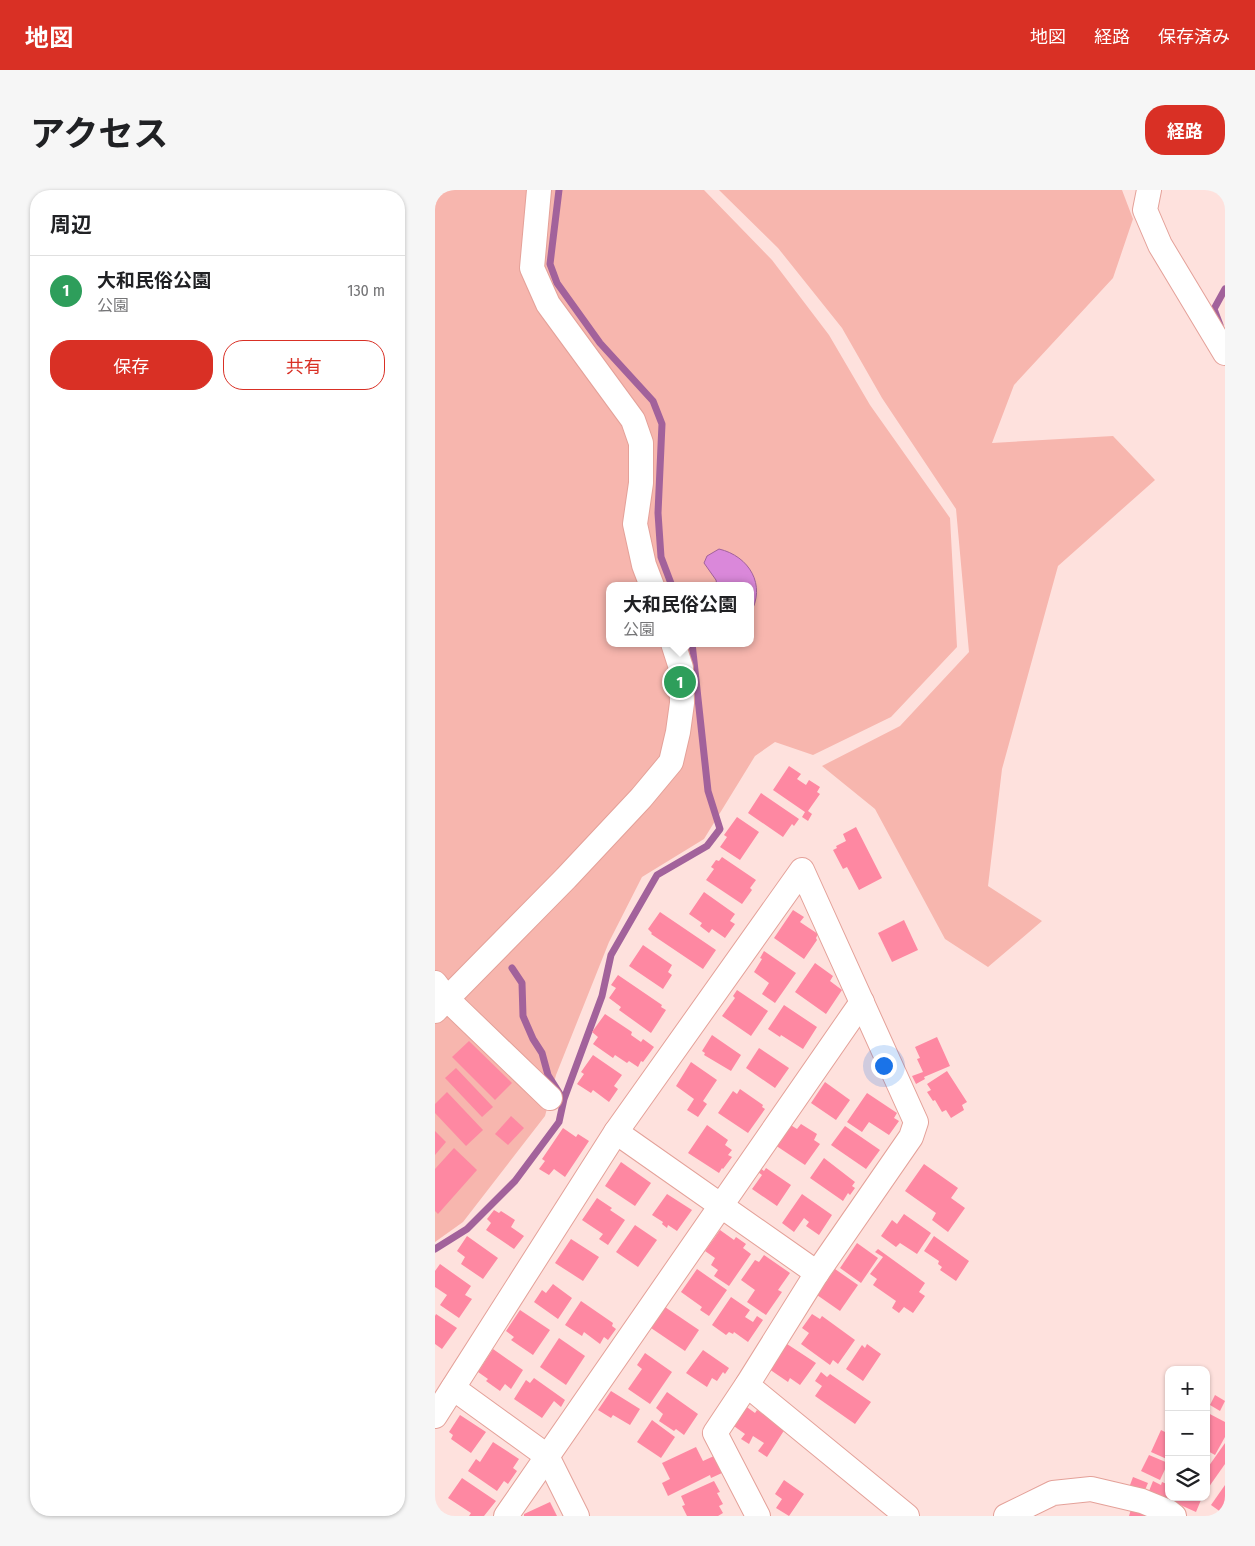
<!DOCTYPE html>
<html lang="ja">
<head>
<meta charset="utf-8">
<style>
	:root { --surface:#fff; --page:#f6f6f6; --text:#202124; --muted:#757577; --line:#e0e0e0; --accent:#d93025 }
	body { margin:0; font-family:"Fira Sans Condensed","Noto Sans JP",sans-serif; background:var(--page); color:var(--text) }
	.controls { position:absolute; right:15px; bottom:15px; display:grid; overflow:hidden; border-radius:10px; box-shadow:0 1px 4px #0004 }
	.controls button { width:45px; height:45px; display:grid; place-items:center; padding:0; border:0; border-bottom:1px solid var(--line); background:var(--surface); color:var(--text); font:25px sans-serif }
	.you { position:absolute; left:448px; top:875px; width:18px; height:18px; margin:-12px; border:4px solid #fff; border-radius:50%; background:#1a73e8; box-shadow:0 0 0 8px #1a73e833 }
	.badge { display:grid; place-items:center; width:32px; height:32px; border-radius:50%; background:var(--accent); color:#fff; font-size:16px; font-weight:700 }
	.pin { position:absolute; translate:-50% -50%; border:2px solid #fff; box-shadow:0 1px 5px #0006 }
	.popup { position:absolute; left:171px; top:392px; width:148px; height:65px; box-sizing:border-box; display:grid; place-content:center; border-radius:10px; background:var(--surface); filter:drop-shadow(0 1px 4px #0005); font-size:16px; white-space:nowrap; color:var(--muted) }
	.popup b { font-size:19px; color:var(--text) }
	.popup::after { content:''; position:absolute; left:50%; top:100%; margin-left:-10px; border:10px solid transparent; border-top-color:var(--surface) }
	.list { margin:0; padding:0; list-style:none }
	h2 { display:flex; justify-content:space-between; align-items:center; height:65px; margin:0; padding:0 20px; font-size:21px }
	h2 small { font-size:16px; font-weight:400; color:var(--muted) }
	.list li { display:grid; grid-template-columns:32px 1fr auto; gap:15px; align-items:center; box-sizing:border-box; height:70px; padding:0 20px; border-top:1px solid var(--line) }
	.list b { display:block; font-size:19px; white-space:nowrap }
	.list p { margin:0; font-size:16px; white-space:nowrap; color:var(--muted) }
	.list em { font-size:16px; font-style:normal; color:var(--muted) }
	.actions { display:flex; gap:10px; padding:15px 20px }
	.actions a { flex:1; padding:11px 0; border:1px solid var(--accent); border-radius:20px; text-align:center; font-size:18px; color:var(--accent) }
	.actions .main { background:var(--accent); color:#fff }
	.icon { flex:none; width:28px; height:28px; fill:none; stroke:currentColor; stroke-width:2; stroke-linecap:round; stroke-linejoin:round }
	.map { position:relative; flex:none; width:790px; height:1326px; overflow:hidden; border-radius:20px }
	header { display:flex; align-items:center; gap:30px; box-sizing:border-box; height:70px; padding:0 25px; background:var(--accent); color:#fff }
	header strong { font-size:24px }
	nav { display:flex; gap:28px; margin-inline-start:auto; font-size:18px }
	.intro { display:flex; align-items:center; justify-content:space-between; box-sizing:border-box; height:120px; padding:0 30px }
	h1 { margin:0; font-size:35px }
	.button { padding:12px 22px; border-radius:20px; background:var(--accent); color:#fff; font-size:18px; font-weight:700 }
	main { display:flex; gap:30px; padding:0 30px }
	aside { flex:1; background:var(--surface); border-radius:20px; box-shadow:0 1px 4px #0004 }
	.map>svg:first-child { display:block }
	.green { fill:#f7b6ae; fill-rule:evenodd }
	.water { fill:#da88da; stroke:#a2629b }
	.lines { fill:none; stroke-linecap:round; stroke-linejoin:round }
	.stream { stroke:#a2629b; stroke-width:7 }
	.building { fill:#fe88a2 }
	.minor-casing { stroke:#e4a199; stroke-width:26 }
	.minor { stroke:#fff; stroke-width:24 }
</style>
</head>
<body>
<header>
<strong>地図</strong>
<nav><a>地図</a><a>経路</a><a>保存済み</a></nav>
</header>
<div class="intro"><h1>アクセス</h1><a class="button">経路</a></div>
<main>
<aside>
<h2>周辺<small></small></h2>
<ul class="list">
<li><span class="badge" style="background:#2e9e5b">1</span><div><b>大和民俗公園</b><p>公園</p></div><em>130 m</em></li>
</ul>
<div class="actions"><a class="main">保存</a><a>共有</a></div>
</aside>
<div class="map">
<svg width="790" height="1326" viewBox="0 0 790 1326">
	<rect width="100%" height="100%" fill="#fee1dd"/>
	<g class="green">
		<path d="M0 0H269L337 70 394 145 435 215 515 328 522 457 456 527 378 565 340 552 320 566 269 649 207 687 174 752 121 885 110 926 28 1032 0 1052ZM175 396H315V453H175Z"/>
		<polygon points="284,0 687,0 698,29 678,88 579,195 557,253 678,246 720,290 623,376 567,579 553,696 607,731 553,777 510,749 440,619 387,576 465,536 534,462 521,319 447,208 407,138 343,58"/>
	</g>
	<path class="water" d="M284 359C314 366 332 395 315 424V396H282L281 390 269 373 272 366Z"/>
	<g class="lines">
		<g class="stream">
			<polyline points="124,0 115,74 122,93 165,153 218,211 227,234 223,323 226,367 237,396"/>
			<polyline points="785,135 779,119 790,99"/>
			<polyline points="77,778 87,793 88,826 98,849 107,863 113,885 125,904"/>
			<polyline points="0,1059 32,1039 80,991 124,932 129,909 167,806 176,765 222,685 272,656 285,639 273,601 257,453"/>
		</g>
	</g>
	<g class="building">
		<polygon points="354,576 366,584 362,589 371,595 374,590 385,597 382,602 385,604 373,621 377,624 373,631 367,627 370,622 338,600"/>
		<polygon points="326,603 364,629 359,636 357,634 348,647 313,623"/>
		<polygon points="302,627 324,642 305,670 285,657 292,647 289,645"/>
		<polygon points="421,637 447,688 424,700 412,677 408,679 398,660 402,658 401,656 411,651 408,644"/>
		<polygon points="287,667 321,690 315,698 317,700 307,714 271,690 279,679 276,677 281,670 284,671"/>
		<polygon points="269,702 300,724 295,731 300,734 290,748 277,739 274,743 265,736 267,733 254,724"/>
		<polygon points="358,720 369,727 365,732 383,744 381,748 382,750 369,769 339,748"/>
		<polygon points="225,722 281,760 268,779 216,744 217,743 213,739"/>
		<polygon points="469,730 483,760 457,772 443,743"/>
		<polygon points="208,755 237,775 233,782 237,785 228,799 194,776"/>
		<polygon points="329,761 361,783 340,813 327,804 334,793 319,782 327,769 325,768"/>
		<polygon points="380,773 398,786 395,791 407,800 391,824 360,802"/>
		<polygon points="183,785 227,815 226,817 231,820 216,843 184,820 186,817 174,808 181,798 176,795"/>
		<polygon points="302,800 333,821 316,846 287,826 300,808 298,806"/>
		<polygon points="349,815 382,837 368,859 346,845 345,847 333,839"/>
		<polygon points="170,824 197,842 196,845 206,852 208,849 219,857 208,872 206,871 203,877 194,871 192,873 180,865 178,868 158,854 163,847 157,842"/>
		<polygon points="277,845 306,865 296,881 269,865 270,863 267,861"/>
		<polygon points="502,847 515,876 489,887 490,889 481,894 477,886 488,882 482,869 485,868 480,857"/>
		<polygon points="34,851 77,893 60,910 17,867"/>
		<polygon points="324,858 354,878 340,898 311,878"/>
		<polygon points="158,865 187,885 179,896 183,899 174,912 158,900 156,903 142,894 149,884 146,882"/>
		<polygon points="256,872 282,890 268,911 272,914 263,927 252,920 259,909 241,896"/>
		<polygon points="21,878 58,917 47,927 10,888"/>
		<polygon points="512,881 532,912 527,915 529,920 516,928 511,920 507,922 500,910 498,911 492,902 496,900 492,894"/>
		<polygon points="390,892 415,910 401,930 376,913"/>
		<polygon points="305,899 328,915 327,917 330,919 313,943 283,923 298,901 302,904"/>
		<polygon points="12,902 48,940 31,956 0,923 0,914"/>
		<polygon points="432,903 462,923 459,928 464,931 454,945 434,932 427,942 412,932"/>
		<polygon points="76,926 89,938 73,955 60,944"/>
		<polygon points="354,934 362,939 366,934 382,944 379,950 385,954 370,975 340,955"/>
		<polygon points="272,935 293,950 290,955 297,960 293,965 297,967 288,979 287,978 284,983 253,963"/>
		<polygon points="410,936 445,960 431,979 396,955"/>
		<polygon points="128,938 141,947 143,944 154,951 130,987 119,979 114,985 104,979 110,971 107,969"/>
		<polygon points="0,941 11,952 0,965"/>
		<polygon points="19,958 42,980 3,1024 0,1021 0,979"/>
		<polygon points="389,968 420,992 417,996 420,998 415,1005 413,1003 408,1011 375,988"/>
		<polygon points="186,972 216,993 200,1016 170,996"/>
		<polygon points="489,974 523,998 516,1008 530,1018 513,1042 497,1030 501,1023 470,1001"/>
		<polygon points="325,978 329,981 331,978 356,995 342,1016 317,999 327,985 323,982"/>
		<polygon points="232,1004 257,1020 242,1041 233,1035 232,1038 227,1034 228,1032 217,1025"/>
		<polygon points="367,1004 397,1025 384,1045 371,1036 374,1032 369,1028 359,1042 347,1033"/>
		<polygon points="162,1008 177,1018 175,1020 190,1030 173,1055 164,1049 168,1044 147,1030"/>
		<polygon points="59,1020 64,1023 66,1021 80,1030 76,1037 89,1046 79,1059 51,1040 56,1033 52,1029"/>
		<polygon points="469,1024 496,1043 482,1064 465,1053 461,1057 446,1046 457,1030 462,1034"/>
		<polygon points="200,1035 222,1050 203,1077 181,1062"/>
		<polygon points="285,1040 299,1050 301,1047 311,1054 308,1058 316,1064 294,1096 279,1086 283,1080 276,1075 280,1068 270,1061"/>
		<polygon points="32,1046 63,1068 48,1089 26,1074 30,1067 22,1061"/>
		<polygon points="499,1046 534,1071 521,1091 505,1080 507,1077 503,1074 504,1071 489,1061"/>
		<polygon points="136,1049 164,1067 148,1091 120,1073"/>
		<polygon points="422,1053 443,1068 426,1093 405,1078"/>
		<polygon points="443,1059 490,1093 484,1102 490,1106 478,1123 469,1117 464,1123 457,1118 461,1111 438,1095 442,1089 435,1084 448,1067 440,1062"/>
		<polygon points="329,1065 355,1083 343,1100 347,1102 331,1125 312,1112 320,1100 306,1090 320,1070 324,1072"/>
		<polygon points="5,1074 36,1096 30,1105 37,1109 24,1128 5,1115 12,1105 0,1097 0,1081"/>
		<polygon points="262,1079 292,1100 274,1126 265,1120 267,1117 246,1102"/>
		<polygon points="400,1079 423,1095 405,1121 382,1105"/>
		<polygon points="118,1094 137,1108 123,1129 99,1112 107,1100 111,1103"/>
		<polygon points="296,1107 315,1120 310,1127 318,1132 322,1126 328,1130 313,1152 299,1142 298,1144 294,1142 291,1145 277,1135"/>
		<polygon points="146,1111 178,1133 177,1136 181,1139 173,1150 169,1147 165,1154 149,1142 147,1146 130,1135"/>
		<polygon points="230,1117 264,1140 250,1161 216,1138"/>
		<polygon points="85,1120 115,1140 98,1165 76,1150 79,1147 71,1141"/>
		<polygon points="1,1124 22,1138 7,1159 0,1154 0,1126"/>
		<polygon points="377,1124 385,1129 387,1126 420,1150 403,1174 398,1170 395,1175 366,1154 374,1143 367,1138"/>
		<polygon points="124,1148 150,1166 131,1195 105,1177"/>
		<polygon points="352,1154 381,1173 365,1195 355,1188 353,1192 334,1179"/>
		<polygon points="432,1154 446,1164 428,1191 411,1179 427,1155 430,1158"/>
		<polygon points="58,1159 88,1180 76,1199 70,1194 65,1201 51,1191 53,1189 43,1182"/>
		<polygon points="268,1160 294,1178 290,1184 288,1182 282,1191 277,1188 272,1197 251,1183"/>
		<polygon points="210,1163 237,1182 215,1214 193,1199 207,1179 202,1175"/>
		<polygon points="386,1182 392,1187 395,1184 436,1212 420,1234 380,1206 387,1196 380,1191"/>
		<polygon points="99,1188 130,1210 126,1217 119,1211 107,1228 79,1209 91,1190 95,1193"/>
		<polygon points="176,1201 205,1219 195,1235 178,1225 176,1228 163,1220"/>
		<polygon points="232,1202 263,1224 249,1245 241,1239 239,1241 224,1231 228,1224 221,1218"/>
		<polygon points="780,1205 790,1211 785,1221 775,1215"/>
		<polygon points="309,1215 320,1223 322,1220 350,1239 332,1267 323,1261 329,1253 318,1246 314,1254 306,1249 310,1244 296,1234"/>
		<polygon points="771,1222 790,1232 790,1247 780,1265 771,1260"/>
		<polygon points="25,1225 51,1242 36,1263 16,1249 18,1245 14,1242"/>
		<polygon points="217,1230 240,1247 226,1268 202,1252"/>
		<polygon points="726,1240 734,1244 734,1270 716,1262"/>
		<polygon points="58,1252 84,1269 78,1278 82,1281 73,1294 69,1291 62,1301 33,1281 41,1269 45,1272"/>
		<polygon points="790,1253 790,1274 771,1301 771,1280"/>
		<polygon points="261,1257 268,1271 279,1266 287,1283 276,1288 275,1285 233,1306 227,1293 235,1289 227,1273"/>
		<polygon points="714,1265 733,1273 725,1290 706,1281"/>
		<polygon points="698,1287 713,1293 710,1300 695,1295"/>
		<polygon points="27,1288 61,1311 49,1326 34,1326 36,1323 13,1308"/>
		<polygon points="349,1290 369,1304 354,1326 341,1318 347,1309 340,1304"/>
		<polygon points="279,1291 285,1302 282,1303 288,1314 284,1316 288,1323 283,1326 252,1326 247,1316 250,1315 246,1306"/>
		<polygon points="718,1291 726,1295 727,1292 734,1295 734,1307 760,1307 766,1310 761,1322 714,1301"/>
		<polygon points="790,1295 790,1325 776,1315"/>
		<polygon points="115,1312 122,1326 89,1326 89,1324"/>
		<polygon points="697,1316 724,1326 694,1326"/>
	</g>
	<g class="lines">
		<g class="minor-casing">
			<g id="minor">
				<polyline points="104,0 97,78 113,114 198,230 206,253 206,293 200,334 209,375 217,396"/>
				<polyline points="714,0 710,20 725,55 790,163"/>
				<polyline points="0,793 12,809 115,908"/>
				<polyline points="0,821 131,688 206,608 236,572 243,542 247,513 246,478 238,453"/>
				<polyline points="181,942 382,1083"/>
				<polyline points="312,1195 472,1326"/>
				<polyline points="18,1198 112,1266 142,1326"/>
				<polyline points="0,1226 181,942 367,680 481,932 476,947 382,1083 312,1195 280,1243 323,1326"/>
				<polyline points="71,1326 427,812"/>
				<polyline points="571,1326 618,1303 656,1299 707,1311 734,1322 739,1326"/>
			</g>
		</g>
		<use href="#minor" class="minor"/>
	</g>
</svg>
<div class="controls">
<button>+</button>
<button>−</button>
<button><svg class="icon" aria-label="layers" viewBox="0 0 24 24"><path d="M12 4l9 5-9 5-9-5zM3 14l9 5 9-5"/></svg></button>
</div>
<div class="you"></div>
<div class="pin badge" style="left:245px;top:492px;background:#2e9e5b">1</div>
<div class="popup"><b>大和民俗公園</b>公園</div>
</div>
</main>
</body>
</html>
